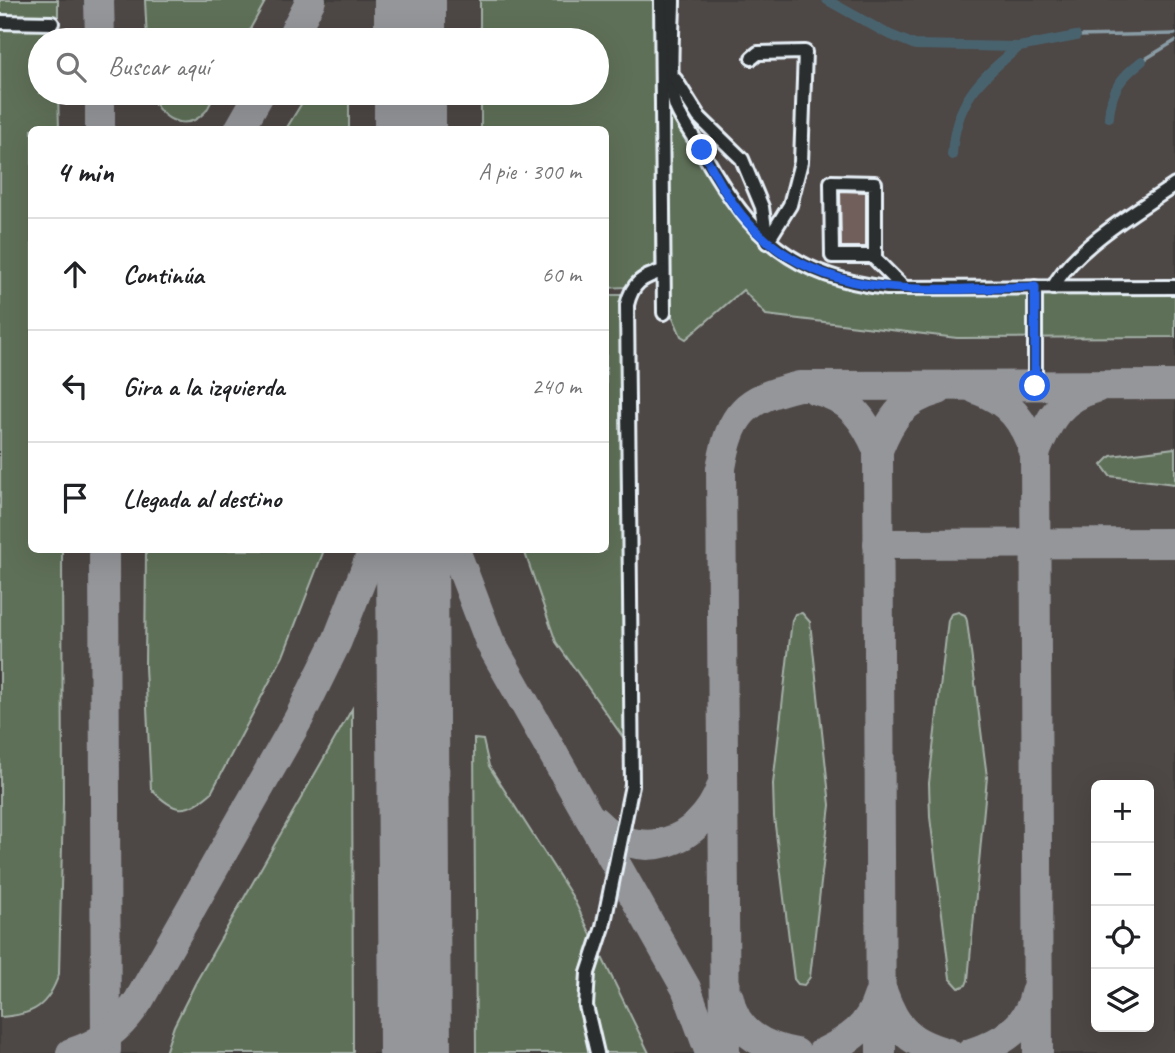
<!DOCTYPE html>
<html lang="es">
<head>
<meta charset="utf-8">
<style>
	:root { --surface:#fff; --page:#f6f6f6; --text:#202124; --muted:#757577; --line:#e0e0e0 }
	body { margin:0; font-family:Caveat,sans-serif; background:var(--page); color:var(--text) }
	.controls { position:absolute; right:21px; bottom:21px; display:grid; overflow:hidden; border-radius:10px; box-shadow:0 7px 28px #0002 }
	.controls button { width:63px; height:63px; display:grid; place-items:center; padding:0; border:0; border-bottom:2px solid var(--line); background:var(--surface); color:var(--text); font:35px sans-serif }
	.stop { position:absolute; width:21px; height:21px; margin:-16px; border:5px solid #2563eb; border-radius:50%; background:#fff }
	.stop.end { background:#2563eb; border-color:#fff; box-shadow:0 2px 7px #0008 }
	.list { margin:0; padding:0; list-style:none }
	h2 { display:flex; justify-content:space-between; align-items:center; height:91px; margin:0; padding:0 28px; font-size:30px }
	h2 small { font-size:23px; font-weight:400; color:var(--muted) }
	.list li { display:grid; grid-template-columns:46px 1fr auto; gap:21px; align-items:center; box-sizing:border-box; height:112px; padding:0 28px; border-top:2px solid var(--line) }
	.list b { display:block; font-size:26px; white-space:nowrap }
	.list em { font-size:23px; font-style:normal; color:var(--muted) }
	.icon { flex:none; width:38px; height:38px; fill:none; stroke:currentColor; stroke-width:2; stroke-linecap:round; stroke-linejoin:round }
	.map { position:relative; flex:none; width:1175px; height:1053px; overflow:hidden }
	.search { position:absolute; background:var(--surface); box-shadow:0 7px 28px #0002; left:28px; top:28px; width:581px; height:77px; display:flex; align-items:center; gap:18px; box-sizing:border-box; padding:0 24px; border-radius:38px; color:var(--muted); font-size:26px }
	.panel { position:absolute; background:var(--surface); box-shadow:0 7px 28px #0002; left:28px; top:126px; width:581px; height:427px; border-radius:10px }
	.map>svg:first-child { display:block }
	.built { fill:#4e4644; fill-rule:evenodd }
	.green { fill:#5f7058; stroke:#a4b0a8; stroke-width:2 }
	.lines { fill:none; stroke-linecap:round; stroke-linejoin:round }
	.stream { stroke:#899ca5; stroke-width:3.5 }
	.canal { stroke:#49636e; stroke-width:10 }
	.taxiway { stroke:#94969a; stroke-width:30 }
	.runway { stroke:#94969a; stroke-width:72 }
	.building { fill:#705e5a; stroke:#e8f1f8; stroke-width:2 }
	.minor-casing { stroke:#e8f1f8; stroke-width:18 }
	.minor { stroke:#2a2d2e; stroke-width:12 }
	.route { stroke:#2563eb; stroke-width:9 }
</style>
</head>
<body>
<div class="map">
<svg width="1175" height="1053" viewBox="0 0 1175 1053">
	<rect width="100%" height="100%" fill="#3f3c3b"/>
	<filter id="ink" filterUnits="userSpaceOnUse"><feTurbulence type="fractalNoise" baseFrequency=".0143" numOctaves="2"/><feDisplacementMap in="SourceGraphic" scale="14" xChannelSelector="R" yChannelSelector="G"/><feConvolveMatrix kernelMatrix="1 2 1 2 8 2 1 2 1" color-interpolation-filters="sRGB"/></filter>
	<g filter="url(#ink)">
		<path class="built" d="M0 0H1175V1053H0ZM40 40H597V93H40ZM32 130H606V550H32ZM1096 785H1149V1027H1096Z"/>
		<g class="green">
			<path d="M0 0H58V40H40V93H58L59 129 32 130V550H62L63 802 59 974C48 1006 34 1015 0 1017Z"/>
			<polygon points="145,0 266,0 244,40 147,40"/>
			<polygon points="480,0 655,0 655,265 640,271 625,287 606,288 606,130 481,129 481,93 597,93 597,40 480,40"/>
			<path d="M150 93H215C212 99 209 108 205 112 183 135 157 116 150 93Z"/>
			<polygon points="308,93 349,93 349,129 286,129"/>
			<polygon points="676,105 753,229 854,288 1175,287 1175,337 957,338 766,315 743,290 686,339 681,336 668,306 668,116"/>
			<polygon points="606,295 623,295 625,740 556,642 524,550 606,550"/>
			<polygon points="1175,448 1175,484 1110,476 1102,465 1111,456"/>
			<path d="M146 550H324L283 656 211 793C186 815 174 813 151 789L145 667Z"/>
			<polygon points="958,612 965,615 967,621 987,777 968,980 966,985 959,988 950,978 930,817 929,783 948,620 951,614"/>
			<polygon points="802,613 810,622 830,805 810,977 804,985 798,984 794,979 774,817 773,784 792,620 795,614"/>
			<polygon points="352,709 353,1053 165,1053 174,1026 196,982"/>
			<polygon points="474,739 483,740 489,766 572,896 649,1053 476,1053"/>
		</g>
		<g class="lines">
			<g class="stream">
				<polyline points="1076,36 1175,34"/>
				<polyline points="1142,61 1175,41"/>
			</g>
			<g class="canal">
				<polyline points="827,0 886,33 915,45 1019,47 1076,36"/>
				<path d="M1109 117C1111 90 1121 77 1142 61"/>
				<path d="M952 155C955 102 979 79 1019 47"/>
			</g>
			<g class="taxiway">
				<polyline points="99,0 100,40"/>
				<polyline points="290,40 311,0"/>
				<polyline points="100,93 100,130"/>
				<polyline points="239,130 260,93"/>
				<path d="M976 389C1010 401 1024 421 1035 454L1038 1053"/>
				<path d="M816 390C850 398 865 420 878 450"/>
				<path d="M1035 454C1048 421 1059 398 1096 388"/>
				<polyline points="878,544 1175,543"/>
				<polyline points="104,550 106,1050"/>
				<polyline points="455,550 490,642 686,988 710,1053"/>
				<path d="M595 821C638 866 701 843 721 788"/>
				<path d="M883 993C896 1030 910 1043 948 1053"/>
				<path d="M729 998C735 1033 764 1047 796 1053"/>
				<path d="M71 1053C101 1044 122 1027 139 1000L299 718 337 641 373 550"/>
				<path d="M725 1053 721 468C731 413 744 399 799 386L1175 385"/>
				<path d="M822 1053C850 1040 869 1027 878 997"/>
				<path d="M881 1053 878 450C891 418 902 400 938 390"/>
				<path d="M971 1053C1002 1043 1028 1027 1035 993"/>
			</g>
			<g class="runway">
				<polyline points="410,0 410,40"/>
				<polyline points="410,93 410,130"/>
				<polyline points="412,550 415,1053"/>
			</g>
		</g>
		<polygon class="building" points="840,191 866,192 866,247 841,247"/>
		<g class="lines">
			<g class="minor-casing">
				<g id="minor">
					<polyline points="661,0 664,313"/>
					<path d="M673 0C673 25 668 85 676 107 683 124 697 141 706 158 751 237 793 277 887 288L1175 287"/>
					<polyline points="0,22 52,23"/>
					<polyline points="752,58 758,53 805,52 801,162 790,205 767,242"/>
					<polyline points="675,79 699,117 742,159 762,207 767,242"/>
					<polyline points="875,259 875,183 831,182 832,256 872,256 904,288"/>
					<polyline points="1035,287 1035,386"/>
					<path d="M1053 288C1072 249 1139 209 1175 185"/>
					<path d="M597 1053 586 1006 588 973 603 927 632 785 627 305C632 283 642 277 663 271"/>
				</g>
			</g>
			<use href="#minor" class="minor"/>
		</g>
	</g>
	<g class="lines" filter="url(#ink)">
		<path class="route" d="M702 150C717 178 732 208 755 230 830 305 938 288 1035 287V386"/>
	</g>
</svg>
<div class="controls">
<button>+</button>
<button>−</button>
<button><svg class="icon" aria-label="locate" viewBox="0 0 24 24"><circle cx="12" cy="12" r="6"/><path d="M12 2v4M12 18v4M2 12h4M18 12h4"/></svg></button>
<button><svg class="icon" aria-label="layers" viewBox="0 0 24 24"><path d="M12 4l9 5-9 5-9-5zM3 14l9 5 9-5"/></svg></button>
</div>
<div class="stop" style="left:1035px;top:386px"></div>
<div class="stop end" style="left:702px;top:150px"></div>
<div class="search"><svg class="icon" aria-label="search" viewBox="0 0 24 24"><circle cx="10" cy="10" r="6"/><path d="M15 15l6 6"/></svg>Buscar aquí</div>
<section class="panel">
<h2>4 min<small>A pie · 300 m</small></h2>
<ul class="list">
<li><svg class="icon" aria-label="ahead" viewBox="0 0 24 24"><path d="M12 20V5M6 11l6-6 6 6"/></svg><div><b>Continúa</b></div><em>60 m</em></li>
<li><svg class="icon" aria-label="left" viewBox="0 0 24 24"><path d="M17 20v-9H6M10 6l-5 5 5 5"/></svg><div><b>Gira a la izquierda</b></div><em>240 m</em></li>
<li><svg class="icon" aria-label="arrive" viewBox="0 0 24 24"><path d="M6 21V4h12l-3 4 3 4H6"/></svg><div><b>Llegada al destino</b></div></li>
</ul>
</section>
</div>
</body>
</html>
